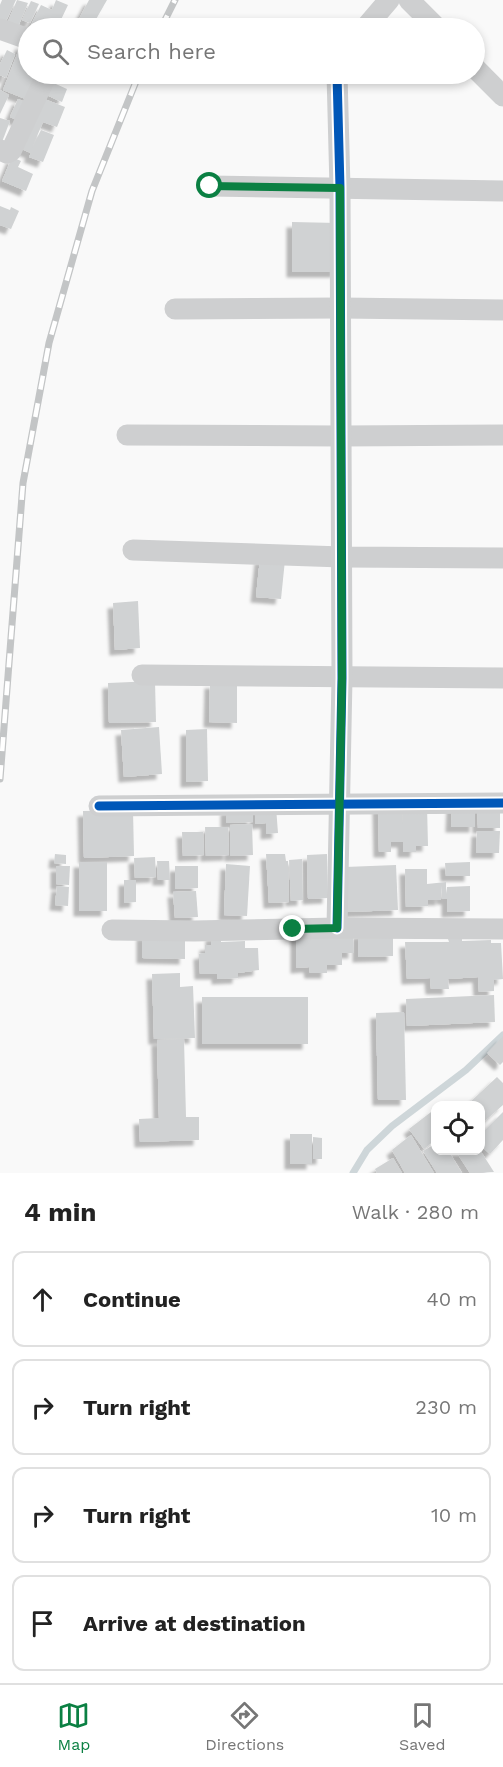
<!DOCTYPE html>
<html lang="en">
<head>
<meta charset="utf-8">
<style>
	:root { --surface:#fff; --page:#f2f2f2; --text:#222; --muted:#767676; --line:#e0e0e0; --accent:#0b8043 }
	body { margin:0; font-family:"Work Sans",sans-serif; background:var(--page); color:var(--text) }
	.controls { position:absolute; right:18px; bottom:18px; display:grid; overflow:hidden; border-radius:12px; box-shadow:0 3px 9px #0003 }
	.controls button { width:54px; height:54px; display:grid; place-items:center; padding:0; border:0; border-bottom:2px solid var(--line); background:var(--surface); color:var(--text); font:30px sans-serif }
	.stop { position:absolute; width:18px; height:18px; margin:-14px; border:4px solid #0b8043; border-radius:50%; background:#fff }
	.stop.end { background:#0b8043; border-color:#fff; box-shadow:0 2px 6px #0008 }
	.list { margin:0; padding:0; list-style:none }
	h2 { display:flex; justify-content:space-between; align-items:center; height:78px; margin:0; padding:0 24px; font-size:26px }
	h2 small { font-size:20px; font-weight:400; color:var(--muted) }
	.list li { display:grid; grid-template-columns:39px 1fr auto; gap:18px; align-items:center; box-sizing:border-box; height:96px; margin:0 12px 12px; padding:0 12px; border:2px solid var(--line); border-radius:12px }
	.list b { display:block; font-size:22px; white-space:nowrap }
	.list em { font-size:20px; font-style:normal; color:var(--muted) }
	.icon { flex:none; width:33px; height:33px; fill:none; stroke:currentColor; stroke-width:2; stroke-linecap:round; stroke-linejoin:round }
	.map { position:relative; flex:none; width:503px; height:1173px; overflow:hidden }
	.search { position:absolute; background:var(--surface); box-shadow:0 3px 9px #0003; left:18px; right:18px; top:18px; height:66px; display:flex; align-items:center; gap:15px; box-sizing:border-box; padding:0 21px; border-radius:33px; color:var(--muted); font-size:22px }
	.sheet { height:510px; background:var(--surface) }
	nav { display:flex; justify-content:space-around; align-items:center; box-sizing:border-box; height:84px; border-top:2px solid var(--line); background:var(--surface); font-size:16px; color:var(--muted) }
	nav a { display:grid; justify-items:center; gap:3px }
	nav .on { color:var(--accent) }
	.map>svg:first-child { display:block }
	.lines { fill:none; stroke-linecap:round; stroke-linejoin:round }
	.stream { stroke:#ced6d9; stroke-width:7 }
	.building { fill:#d0d2d3; filter:url(#shadow) }
	.street { stroke:#cecfd0; stroke-width:21 }
	.rail-casing { stroke:#c3c5c6; stroke-width:7 }
	.rail { stroke:#fff; stroke-width:4.5; stroke-dasharray:14; stroke-linecap:butt }
	.cycleway-casing { stroke:#fff; stroke-width:13 }
	.cycleway { stroke:#0057b8; stroke-width:9 }
	.route { stroke:#0b8043; stroke-width:8 }
</style>
</head>
<body>
<div class="map">
<svg width="503" height="1173" viewBox="0 0 503 1173">
	<defs>
		<filter id="shadow"><feDropShadow dx="-5.5" dy="5.5" stdDeviation="1.5" flood-color="#0004"/></filter>
	</defs>
	<rect width="100%" height="100%" fill="#f9f9f9"/>
	<g class="lines">
		<polyline class="stream" points="353,1173 367,1150 392,1126 466,1070 503,1035"/>
	</g>
	<g class="building">
		<polygon points="2,0 16,0 5,23 0,20 0,5"/>
		<polygon points="17,0 28,3 17,29 7,24"/>
		<polygon points="56,0 68,5 57,28 38,28 31,25 41,5 52,10"/>
		<polygon points="89,0 107,0 91,28 77,23"/>
		<polygon points="31,1 39,4 30,23 22,20"/>
		<polygon points="21,44 28,47 28,74 44,74 33,102 3,90"/>
		<polygon points="7,50 15,54 6,78 0,75 0,64"/>
		<polygon points="47,80 67,89 62,102 42,93"/>
		<polygon points="0,90 9,95 0,114"/>
		<polygon points="39,97 65,107 57,127 43,122 32,148 41,130 54,135 43,162 29,157 31,153 19,148"/>
		<polygon points="18,99 30,104 22,122 10,117"/>
		<polygon points="0,118 10,121 2,142 0,141"/>
		<polygon points="12,157 21,161 18,167 33,174 26,191 2,181"/>
		<polygon points="0,206 10,210 11,207 19,211 11,229 0,225"/>
		<polygon points="292,222 338,223 337,272 292,272"/>
		<polygon points="260,558 285,560 281,599 256,597"/>
		<polygon points="138,601 140,648 115,650 113,603"/>
		<polygon points="155,681 156,722 109,723 108,683"/>
		<polygon points="210,683 237,683 237,723 209,722"/>
		<polygon points="159,727 162,774 124,777 121,730"/>
		<polygon points="207,729 208,781 186,782 186,730"/>
		<polygon points="452,804 475,805 475,827 451,827"/>
		<polygon points="500,804 500,828 478,828 477,805"/>
		<polygon points="403,805 427,805 428,846 416,846 416,852 403,852 403,842 391,842 391,852 379,852 378,806 402,806 403,825"/>
		<polygon points="255,807 276,807 278,833 266,834 266,823 255,824"/>
		<polygon points="253,808 253,822 226,823 226,809"/>
		<polygon points="133,810 134,856 84,858 83,811"/>
		<polygon points="252,824 253,855 230,856 230,825"/>
		<polygon points="205,827 228,827 229,855 206,856"/>
		<polygon points="477,831 500,831 499,853 476,853"/>
		<polygon points="182,832 203,832 204,855 183,856"/>
		<polygon points="55,854 66,855 66,864 54,863"/>
		<polygon points="266,854 285,854 286,861 288,861 289,902 269,903"/>
		<polygon points="327,854 328,898 308,899 307,855"/>
		<polygon points="155,857 156,877 135,878 134,858"/>
		<polygon points="302,859 303,900 291,901 289,860"/>
		<polygon points="157,861 169,861 170,880 158,880"/>
		<rect x="79" y="862" width="28" height="49"/>
		<polygon points="470,862 470,876 446,876 445,863"/>
		<polygon points="226,864 250,866 247,916 224,915"/>
		<polygon points="396,865 398,910 347,912 345,867"/>
		<polygon points="56,866 70,866 69,885 56,884"/>
		<polygon points="175,866 198,866 198,888 175,889"/>
		<polygon points="405,869 427,869 427,884 446,882 446,895 447,887 470,886 470,911 447,912 447,899 442,899 441,886 441,900 428,900 428,906 406,907"/>
		<polygon points="124,880 136,880 136,902 124,903"/>
		<polygon points="57,886 69,887 68,906 55,905"/>
		<polygon points="196,891 198,917 175,918 173,892"/>
		<polygon points="353,930 354,953 342,953 342,965 327,965 327,973 310,973 309,967 296,968 296,932"/>
		<polygon points="393,931 393,956 358,957 358,933"/>
		<polygon points="142,934 185,935 185,959 142,958"/>
		<polygon points="211,935 221,935 221,942 245,941 245,948 258,948 259,970 238,973 238,978 217,979 217,974 200,974 199,954 205,953 205,945 211,945"/>
		<polygon points="462,938 462,941 491,940 491,943 501,943 503,979 494,980 494,991 479,992 478,977 448,979 449,989 431,989 430,978 407,979 405,942 449,942 448,939"/>
		<polygon points="180,973 180,987 193,986 195,1038 154,1039 152,974"/>
		<polygon points="494,995 495,1022 407,1026 406,999"/>
		<rect x="202" y="997" width="106" height="47"/>
		<polygon points="404,1012 406,1100 378,1100 376,1013"/>
		<polygon points="503,1036 503,1062 500,1065 487,1053"/>
		<polygon points="184,1039 186,1117 199,1117 199,1140 140,1142 139,1119 159,1118 157,1040"/>
		<polygon points="497,1077 503,1083 503,1105 480,1125 480,1106 466,1106"/>
		<polygon points="435,1109 435,1140 424,1149 409,1129"/>
		<polygon points="503,1112 503,1140 490,1154 480,1145 480,1135"/>
		<rect x="290" y="1134" width="22" height="30"/>
		<polygon points="411,1135 434,1173 405,1173 392,1150"/>
		<polygon points="313,1137 322,1138 322,1159 313,1159"/>
		<polygon points="435,1144 435,1150 448,1150 462,1173 437,1173 423,1151"/>
		<polygon points="455,1150 480,1150 494,1172 470,1173"/>
		<polygon points="393,1158 402,1173 377,1173 375,1169"/>
	</g>
	<g class="lines">
		<g class="street">
			<polyline points="409,0 437,28"/>
			<polyline points="365,28 389,0"/>
			<polyline points="0,29 28,39"/>
			<polyline points="474,67 503,96"/>
			<polyline points="0,150 7,153 11,151 47,74"/>
			<polyline points="210,186 503,191"/>
			<polyline points="175,309 341,308 503,310"/>
			<polyline points="127,435 341,436 503,435"/>
			<polyline points="133,550 342,557 503,558"/>
			<polyline points="142,675 503,678"/>
			<polyline points="99,806 503,803"/>
			<polyline points="337,928 342,678 340,188 337,74"/>
			<polyline points="112,930 194,931 337,928 503,929"/>
		</g>
		<g class="rail-casing">
			<g id="rail">
				<polyline points="161,28 175,0"/>
				<polyline points="0,779 23,483 49,343 92,191 139,74"/>
			</g>
		</g>
		<use href="#rail" class="rail"/>
		<g class="cycleway-casing">
			<g id="cycleway">
				<polyline points="99,806 503,803"/>
				<polyline points="337,928 342,678 340,188 337,74"/>
			</g>
		</g>
		<use href="#cycleway" class="cycleway"/>
	</g>
	<g class="lines">
		<polyline class="route" points="210,186 340,188 342,678 337,928 293,929"/>
	</g>
</svg>
<div class="controls">
<button><svg class="icon" aria-label="locate" viewBox="0 0 24 24"><circle cx="12" cy="12" r="6"/><path d="M12 2v4M12 18v4M2 12h4M18 12h4"/></svg></button>
</div>
<div class="stop" style="left:210px;top:186px"></div>
<div class="stop end" style="left:293px;top:929px"></div>
<div class="search"><svg class="icon" aria-label="search" viewBox="0 0 24 24"><circle cx="10" cy="10" r="6"/><path d="M15 15l6 6"/></svg>Search here</div>
</div>
<section class="sheet">
<h2>4 min<small>Walk · 280 m</small></h2>
<ul class="list">
<li><svg class="icon" aria-label="ahead" viewBox="0 0 24 24"><path d="M12 20V5M6 11l6-6 6 6"/></svg><div><b>Continue</b></div><em>40 m</em></li>
<li><svg class="icon" aria-label="right" viewBox="0 0 24 24"><path d="M7 20v-9h11M14 6l5 5-5 5"/></svg><div><b>Turn right</b></div><em>230 m</em></li>
<li><svg class="icon" aria-label="right" viewBox="0 0 24 24"><path d="M7 20v-9h11M14 6l5 5-5 5"/></svg><div><b>Turn right</b></div><em>10 m</em></li>
<li><svg class="icon" aria-label="arrive" viewBox="0 0 24 24"><path d="M6 21V4h12l-3 4 3 4H6"/></svg><div><b>Arrive at destination</b></div></li>
</ul>
</section>
<nav>
<a class="on"><svg class="icon" aria-label="map" viewBox="0 0 24 24"><path d="M3 6l6-2 6 2 6-2v14l-6 2-6-2-6 2zM9 4v14M15 6v14"/></svg>Map</a>
<a><svg class="icon" aria-label="directions" viewBox="0 0 24 24"><path d="M12 3l9 9-9 9-9-9zM9 14v-3h6M13 9l2 2-2 2"/></svg>Directions</a>
<a><svg class="icon" aria-label="saved" viewBox="0 0 24 24"><path d="M7 4h10v16l-5-4-5 4z"/></svg>Saved</a>
</nav>
</body>
</html>
